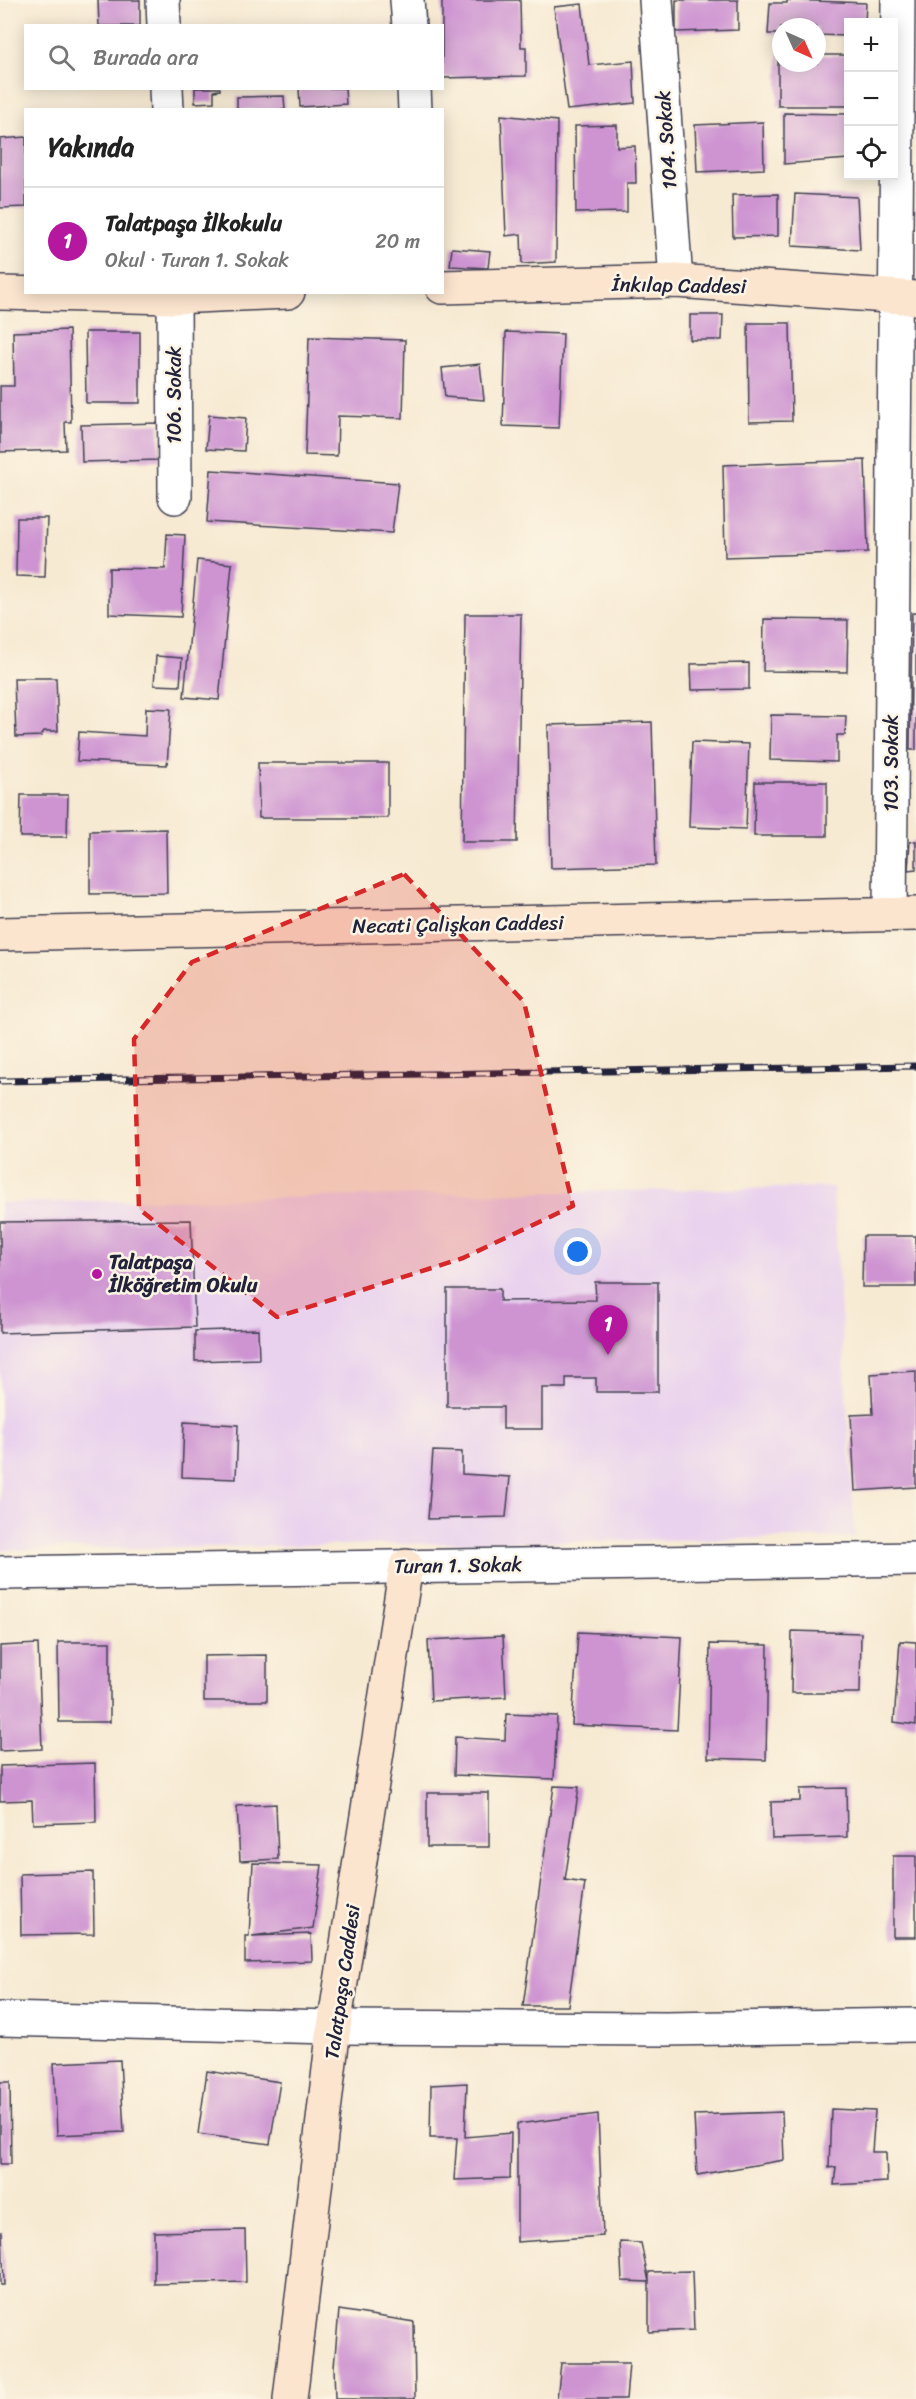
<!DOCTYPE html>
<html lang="tr">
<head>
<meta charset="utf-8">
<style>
	:root { --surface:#fff; --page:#f2f2f2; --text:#222; --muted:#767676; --line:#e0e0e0; --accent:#b5179e }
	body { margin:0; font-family:Sriracha,sans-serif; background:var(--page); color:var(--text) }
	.controls { position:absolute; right:18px; top:18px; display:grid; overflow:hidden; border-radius:0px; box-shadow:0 3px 15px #0003 }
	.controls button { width:54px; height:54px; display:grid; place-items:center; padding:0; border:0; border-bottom:2px solid var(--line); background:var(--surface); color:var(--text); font:30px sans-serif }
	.compass { position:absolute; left:772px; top:18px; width:54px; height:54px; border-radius:50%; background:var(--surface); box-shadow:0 3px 15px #0003; rotate:135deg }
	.you { position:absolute; left:578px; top:1252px; width:21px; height:21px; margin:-15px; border:4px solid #fff; border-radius:50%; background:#1a73e8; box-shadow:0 0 0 9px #1a73e833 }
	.badge { display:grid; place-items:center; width:39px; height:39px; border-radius:50%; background:var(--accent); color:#fff; font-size:20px; font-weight:700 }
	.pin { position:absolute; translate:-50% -50px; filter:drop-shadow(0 2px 3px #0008) }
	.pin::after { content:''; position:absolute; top:32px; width:21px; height:18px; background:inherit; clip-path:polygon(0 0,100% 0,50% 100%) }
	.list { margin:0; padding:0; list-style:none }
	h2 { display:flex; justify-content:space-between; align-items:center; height:78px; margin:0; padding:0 24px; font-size:26px }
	h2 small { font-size:20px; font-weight:400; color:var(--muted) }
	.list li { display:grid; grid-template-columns:39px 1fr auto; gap:18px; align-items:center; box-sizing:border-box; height:108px; padding:0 24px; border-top:2px solid var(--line) }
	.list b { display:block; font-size:22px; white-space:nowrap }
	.list p { margin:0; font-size:20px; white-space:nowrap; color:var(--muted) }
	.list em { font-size:20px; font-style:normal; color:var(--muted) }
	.icon { flex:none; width:33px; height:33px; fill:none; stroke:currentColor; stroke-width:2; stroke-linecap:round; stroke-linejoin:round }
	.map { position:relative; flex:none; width:916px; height:2399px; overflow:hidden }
	.search { position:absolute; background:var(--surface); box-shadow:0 3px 15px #0003; left:24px; top:24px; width:420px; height:66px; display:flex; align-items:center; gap:15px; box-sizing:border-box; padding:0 21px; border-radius:0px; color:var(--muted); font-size:22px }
	.panel { position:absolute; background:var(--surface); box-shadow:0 3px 15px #0003; left:24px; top:108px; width:420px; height:186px; border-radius:0px }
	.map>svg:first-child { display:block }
	.built { fill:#e9d2ee }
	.building { fill:#ce94d2 }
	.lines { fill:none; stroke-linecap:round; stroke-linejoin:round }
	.street-casing { stroke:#424052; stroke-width:36 }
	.secondary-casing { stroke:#424052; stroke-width:36 }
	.street { stroke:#fff; stroke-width:33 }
	.secondary { stroke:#fce5cf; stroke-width:33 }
	.rail-casing { stroke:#22223b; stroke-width:7 }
	.rail { stroke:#fcf5e5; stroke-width:4.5; stroke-dasharray:14; stroke-linecap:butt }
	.marked { fill:#d62828; fill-opacity:0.2; stroke:#d62828; stroke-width:4.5; stroke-dasharray:12 8; stroke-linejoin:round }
	.poi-dot { fill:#b5179e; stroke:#fcf5e5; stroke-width:2 }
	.labels { text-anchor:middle; stroke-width:5; stroke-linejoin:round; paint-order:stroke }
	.street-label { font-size:20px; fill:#22223b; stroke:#fcf5e5 }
	.poi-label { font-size:20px; font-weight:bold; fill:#22223b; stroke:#fcf5e5; text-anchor:start }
</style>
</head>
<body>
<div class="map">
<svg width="916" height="2399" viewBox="0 0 916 2399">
	<rect width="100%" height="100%" fill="#fcf5e5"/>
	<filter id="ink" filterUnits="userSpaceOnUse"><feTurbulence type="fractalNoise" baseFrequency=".0167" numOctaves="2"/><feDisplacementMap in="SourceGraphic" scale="12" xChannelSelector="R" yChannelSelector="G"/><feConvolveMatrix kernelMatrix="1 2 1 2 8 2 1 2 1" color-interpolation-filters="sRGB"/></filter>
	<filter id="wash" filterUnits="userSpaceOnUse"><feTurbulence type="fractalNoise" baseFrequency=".008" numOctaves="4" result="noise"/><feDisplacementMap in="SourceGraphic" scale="24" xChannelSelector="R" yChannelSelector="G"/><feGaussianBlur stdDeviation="1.35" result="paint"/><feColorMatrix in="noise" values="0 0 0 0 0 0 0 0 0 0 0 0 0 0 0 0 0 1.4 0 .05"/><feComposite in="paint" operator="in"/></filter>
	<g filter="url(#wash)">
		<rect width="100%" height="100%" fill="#f7ead3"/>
		<polygon class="built" points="833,1187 855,1537 0,1550 0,1203"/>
		<g id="blocks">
			<g class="building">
				<polygon points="98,0 140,0 140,26 99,26"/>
				<polygon points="442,0 520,0 521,47 526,47 526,76 442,78"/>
				<polygon points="676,0 738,0 738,30 676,32"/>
				<polygon points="787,0 866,3 865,22 848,22 848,36 817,35 817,27 781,27 781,34 768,34 770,3 787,3"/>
				<polygon points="582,4 589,65 633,61 635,103 567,110 554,7"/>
				<polygon points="778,55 781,55 781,63 817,63 817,55 848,55 848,106 778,106"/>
				<polygon points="195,88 220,88 220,90 214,91 214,102 195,103"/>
				<polygon points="299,88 345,88 346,104 300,107"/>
				<polygon points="284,96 285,110 237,110 237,97"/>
				<polygon points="784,113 848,114 848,159 784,164"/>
				<polygon points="501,115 557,121 556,262 522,264 521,234 506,236"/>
				<polygon points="763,122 764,169 697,172 695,125"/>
				<polygon points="617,125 617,147 635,146 636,183 627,183 627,212 576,213 575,126"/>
				<polygon points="26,137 26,207 0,208 0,139"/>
				<polygon points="778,194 778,236 733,237 732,195"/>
				<polygon points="795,194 857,197 860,250 792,246"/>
				<polygon points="452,248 490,251 488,268 450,266"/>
				<polygon points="690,315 723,315 722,340 690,340"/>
				<polygon points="748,323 790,323 792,421 749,422"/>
				<polygon points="69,330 71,422 65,422 66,450 0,452 0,386 14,386 13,332"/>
				<polygon points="85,332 140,332 140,403 86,403"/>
				<polygon points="506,332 563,334 559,428 503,426"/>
				<polygon points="309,337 405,340 403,418 338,416 337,456 305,455"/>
				<polygon points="480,364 484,400 445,397 442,368"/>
				<polygon points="209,415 246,418 244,451 206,449"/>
				<polygon points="159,423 160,460 82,462 81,425"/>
				<polygon points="865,460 868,552 725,557 723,465"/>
				<polygon points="211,470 398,483 392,533 207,522"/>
				<polygon points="17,518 47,518 45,577 16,576"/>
				<polygon points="167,534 185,535 181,617 109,614 109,568 165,569"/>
				<polygon points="197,560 232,564 219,700 184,697"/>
				<polygon points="912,613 916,613 916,750 910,750"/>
				<polygon points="465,614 521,614 517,842 462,842"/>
				<polygon points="764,619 848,620 847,672 763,671"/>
				<polygon points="156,656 182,658 180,686 154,685"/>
				<polygon points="749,663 749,689 692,690 691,664"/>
				<polygon points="14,678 56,678 58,731 44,731 41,736 16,737"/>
				<polygon points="146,708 171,709 167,765 77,761 79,732 145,736"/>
				<polygon points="771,715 846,716 845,735 837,735 837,762 770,760"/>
				<polygon points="652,722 656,865 551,868 548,725"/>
				<polygon points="692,742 749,744 746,829 689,827"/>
				<polygon points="258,763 388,763 388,818 259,818"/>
				<polygon points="755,782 827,782 827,836 754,836"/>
				<polygon points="21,795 68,795 67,837 20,837"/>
				<polygon points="166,829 167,893 90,894 90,831"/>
				<polygon points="916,841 916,869 908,870 910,842"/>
				<polygon points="191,1220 195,1327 0,1333 0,1222"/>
				<polygon points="863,1236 916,1236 916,1287 862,1287"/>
				<polygon points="595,1282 658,1282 658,1392 596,1392 596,1378 566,1378 566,1388 542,1388 542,1429 503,1429 503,1407 447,1407 447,1289 500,1289 500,1301 596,1300"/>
				<polygon points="258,1329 259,1359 195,1361 195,1331"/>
				<polygon points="916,1371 916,1487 855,1491 851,1415 873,1414 871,1374"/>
				<polygon points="184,1422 238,1425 236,1479 182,1477"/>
				<polygon points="433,1451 462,1452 462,1474 510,1477 506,1517 428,1519"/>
				<polygon points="792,1631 861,1633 860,1693 791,1693"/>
				<polygon points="578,1632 682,1637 677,1730 572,1725"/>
				<polygon points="503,1636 506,1697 431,1701 428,1640"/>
				<polygon points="900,1641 916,1642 916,1725 894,1722"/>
				<polygon points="58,1642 110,1642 110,1722 59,1722"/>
				<polygon points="38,1644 42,1749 0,1751 0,1646"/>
				<polygon points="710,1644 768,1645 766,1760 708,1758"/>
				<polygon points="267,1655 267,1701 204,1701 204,1656"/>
				<polygon points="506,1714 557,1716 554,1779 454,1775 455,1737 505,1740"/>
				<polygon points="95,1763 96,1822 33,1824 32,1800 0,1801 0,1766"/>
				<polygon points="554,1786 579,1787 565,1880 585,1883 568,2006 523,2006"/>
				<polygon points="846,1788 847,1837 772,1839 771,1802 800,1801 800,1789"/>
				<rect x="427" y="1793" width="62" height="54"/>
				<polygon points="276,1804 278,1859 240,1861 237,1806"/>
				<rect x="893" y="1856" width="23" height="81"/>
				<polygon points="253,1863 322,1865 313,1928 252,1936 311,1934 312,1961 245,1963 245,1936 249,1936"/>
				<polygon points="93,1872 94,1934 21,1935 20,1874"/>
				<polygon points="120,2060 124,2132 57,2135 54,2063"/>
				<polygon points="207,2071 280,2082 270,2144 198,2134"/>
				<polygon points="0,2082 10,2082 11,2164 0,2164"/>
				<polygon points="467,2083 465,2137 511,2133 510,2178 454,2180 457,2138 430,2138 431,2085"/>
				<polygon points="831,2109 875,2111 872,2152 886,2152 887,2182 834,2185 836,2167 829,2168"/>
				<polygon points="782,2112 784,2160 697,2175 694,2115"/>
				<polygon points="598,2114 603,2236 517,2242 517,2124"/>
				<polygon points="245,2230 246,2282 154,2284 154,2232"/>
				<polygon points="0,2232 2,2232 4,2285 0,2285"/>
				<polygon points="620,2242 641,2243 649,2282 649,2272 692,2271 694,2330 649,2332 649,2282 622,2281"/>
				<polygon points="339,2310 414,2322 415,2399 335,2399 334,2367"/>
				<polygon points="561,2363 629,2363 626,2399 557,2399"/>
			</g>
		</g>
	</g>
	<g filter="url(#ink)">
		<use href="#blocks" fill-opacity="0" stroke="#424052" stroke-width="1.5"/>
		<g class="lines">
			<g class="street-casing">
				<g id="street">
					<polyline points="163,0 164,26"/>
					<polyline points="407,0 409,26"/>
					<polyline points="656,0 676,281"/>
					<polyline points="166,88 167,110"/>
					<polyline points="414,88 415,110"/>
					<polyline points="174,292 175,497"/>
					<polyline points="890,914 898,0"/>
					<polyline points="0,1573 916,1559"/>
					<polyline points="0,2019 334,2027 666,2029 916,2025"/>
				</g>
			</g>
			<g class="secondary-casing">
				<g id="secondary">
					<polyline points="442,287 676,281 916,298"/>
					<polyline points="0,293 174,297 288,292"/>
					<polyline points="0,934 916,914"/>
					<polyline points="290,2399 334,2027 406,1566"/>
				</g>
			</g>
			<use href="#street" class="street"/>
			<use href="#secondary" class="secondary"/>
			<g class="rail-casing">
				<polyline id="rail" points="0,1081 916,1066"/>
			</g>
			<use href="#rail" class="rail"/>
		</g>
	</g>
	<path class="marked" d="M404 874 524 1002 573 1206 463 1258 277 1317 139 1209 134 1039 192 962Z"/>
	<circle class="poi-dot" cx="97" cy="1274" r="6"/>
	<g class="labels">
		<g class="street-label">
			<text transform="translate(666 140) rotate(-94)" y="7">104. Sokak</text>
			<text transform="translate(679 285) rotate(1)" y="7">İnkılap Caddesi</text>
			<text transform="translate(174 395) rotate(-90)" y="7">106. Sokak</text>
			<text transform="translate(891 763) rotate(-90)" y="7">103. Sokak</text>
			<text transform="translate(458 924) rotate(-1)" y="7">Necati Çalışkan Caddesi</text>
			<text transform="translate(458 1565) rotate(-1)" y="7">Turan 1. Sokak</text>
			<text transform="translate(342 1982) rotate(-82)" y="7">Talatpaşa Caddesi</text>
		</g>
		<g class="poi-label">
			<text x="109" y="1269">Talatpaşa<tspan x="109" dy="23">İlköğretim Okulu</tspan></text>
		</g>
	</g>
</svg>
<div class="controls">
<button>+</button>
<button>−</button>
<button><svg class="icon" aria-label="locate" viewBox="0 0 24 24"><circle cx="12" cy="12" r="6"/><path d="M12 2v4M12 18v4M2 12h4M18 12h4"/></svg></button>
</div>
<svg class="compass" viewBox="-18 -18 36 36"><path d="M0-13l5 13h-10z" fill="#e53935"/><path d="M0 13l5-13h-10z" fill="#767676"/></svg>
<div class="you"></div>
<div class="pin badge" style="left:608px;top:1355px">1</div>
<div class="search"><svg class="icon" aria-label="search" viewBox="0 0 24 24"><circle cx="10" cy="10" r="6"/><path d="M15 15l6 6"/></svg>Burada ara</div>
<section class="panel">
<h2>Yakında<small></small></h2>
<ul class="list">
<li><span class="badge">1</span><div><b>Talatpaşa İlkokulu</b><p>Okul · Turan 1. Sokak</p></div><em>20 m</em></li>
</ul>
</section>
</div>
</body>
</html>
